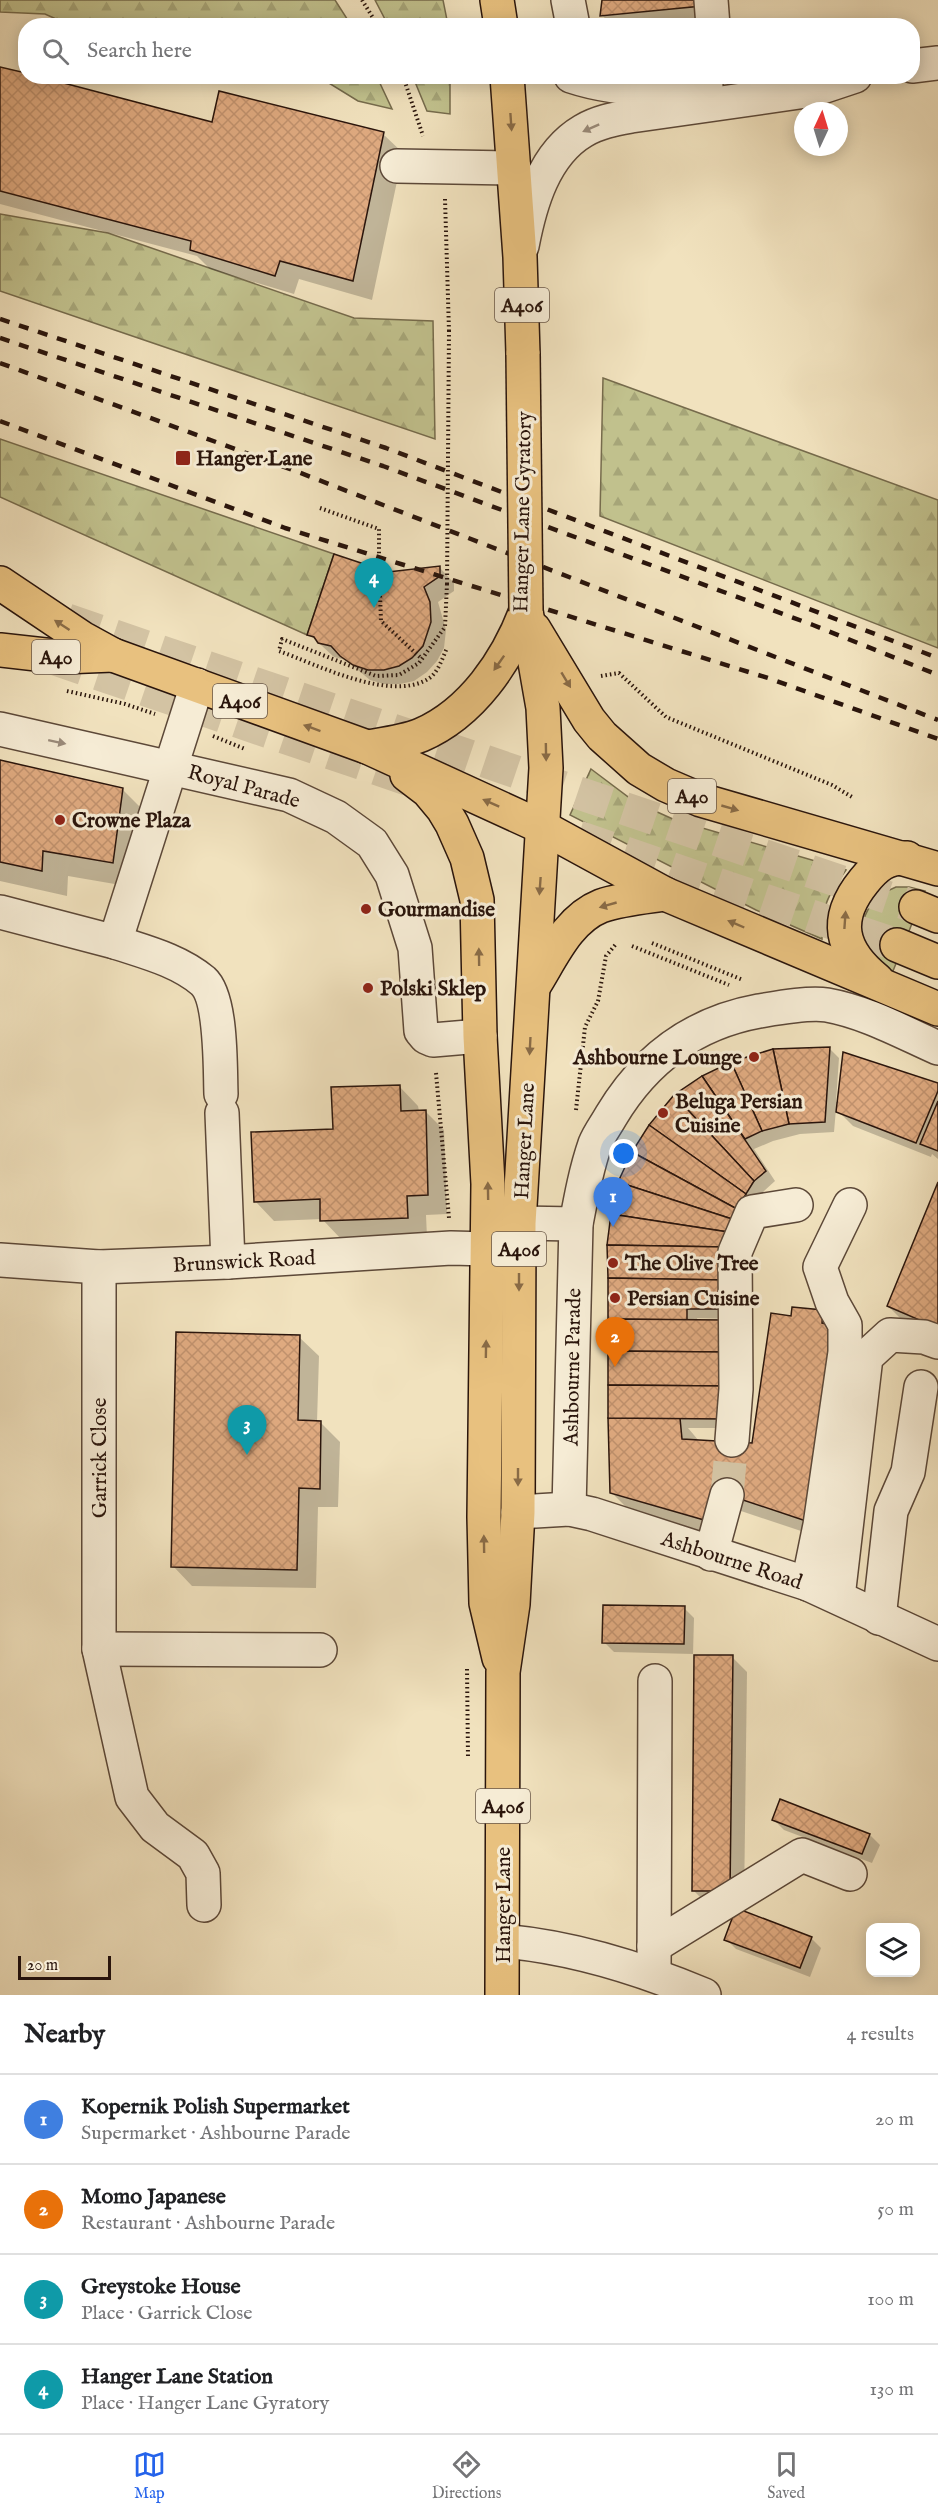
<!DOCTYPE html>
<html lang="en">
<head>
<meta charset="utf-8">
<style>
	:root { --surface:#fff; --page:#f2f2f2; --text:#202124; --muted:#757577; --line:#e0e0e0; --accent:#2563eb }
	body { margin:0; font-family:"IM FELL English",serif; background:var(--page); color:var(--text) }
	.controls { position:absolute; right:18px; bottom:18px; display:grid; overflow:hidden; border-radius:12px; box-shadow:0 3px 15px #0003 }
	.controls button { width:54px; height:54px; display:grid; place-items:center; padding:0; border:0; border-bottom:2px solid var(--line); background:var(--surface); color:var(--text); font:30px sans-serif }
	.compass { position:absolute; left:794px; top:102px; width:54px; height:54px; border-radius:50%; background:var(--surface); box-shadow:0 3px 15px #0003; rotate:4deg }
	.scale { position:absolute; left:18px; bottom:15px; width:93px; box-sizing:border-box; padding-left:6px; border:3px solid #2a150c; border-top:0; font-size:16px; line-height:21px; white-space:nowrap; color:#2a150c; -webkit-text-stroke:4px #f6ecd5; paint-order:stroke }
	.you { position:absolute; left:624px; top:1154px; width:21px; height:21px; margin:-15px; border:4px solid #fff; border-radius:50%; background:#1a73e8; box-shadow:0 0 0 9px #1a73e833 }
	.badge { display:grid; place-items:center; width:39px; height:39px; border-radius:50%; background:var(--accent); color:#fff; font-size:20px; font-weight:700 }
	.pin { position:absolute; translate:-50% -50px; filter:drop-shadow(0 2px 3px #0008) }
	.pin::after { content:''; position:absolute; top:32px; width:21px; height:18px; background:inherit; clip-path:polygon(0 0,100% 0,50% 100%) }
	.list { margin:0; padding:0; list-style:none }
	h2 { display:flex; justify-content:space-between; align-items:center; height:78px; margin:0; padding:0 24px; font-size:26px }
	h2 small { font-size:20px; font-weight:400; color:var(--muted) }
	.list li { display:grid; grid-template-columns:39px 1fr auto; gap:18px; align-items:center; box-sizing:border-box; height:90px; padding:0 24px; border-top:2px solid var(--line) }
	.list b { display:block; font-size:22px; white-space:nowrap }
	.list p { margin:0; font-size:20px; white-space:nowrap; color:var(--muted) }
	.list em { font-size:20px; font-style:normal; color:var(--muted) }
	.icon { flex:none; width:33px; height:33px; fill:none; stroke:currentColor; stroke-width:2; stroke-linecap:round; stroke-linejoin:round }
	.map { position:relative; flex:none; width:938px; height:1995px; overflow:hidden }
	.search { position:absolute; background:var(--surface); box-shadow:0 3px 15px #0003; left:18px; right:18px; top:18px; height:66px; display:flex; align-items:center; gap:15px; box-sizing:border-box; padding:0 21px; border-radius:24px; color:var(--muted); font-size:22px }
	.sheet { height:438px; background:var(--surface) }
	nav { display:flex; justify-content:space-around; align-items:center; box-sizing:border-box; height:84px; border-top:2px solid var(--line); background:var(--surface); font-size:16px; color:var(--muted) }
	nav a { display:grid; justify-items:center; gap:3px }
	nav .on { color:var(--accent) }
	.map>svg:first-child { display:block }
	.green { fill:#c1c18d; stroke:#766b4c; stroke-width:1.5 }
	.forest { fill:url(#forest-firs); stroke:#766b4c; stroke-width:1.5 }
	.shadow { fill:#0003 }
	.building { fill:url(#building-cross-hatch); stroke:#2a150c; stroke-width:1.5 }
	.lines { fill:none; stroke-linecap:round; stroke-linejoin:round }
	.minor-tunnel { stroke:#d3c3a3; stroke-width:33; stroke-dasharray:33 16; stroke-linecap:butt }
	.highway-tunnel { stroke:#d3c3a3; stroke-width:33; stroke-dasharray:33 16; stroke-linecap:butt }
	.minor-casing { stroke:#5c4838; stroke-width:36 }
	.highway-casing { stroke:#2a150c; stroke-width:36 }
	.path { stroke:#2a150c; stroke-width:4; stroke-dasharray:1.5 3; stroke-linecap:butt }
	.minor { stroke:#f6ecd5; stroke-width:33 }
	.highway { stroke:#e8c17f; stroke-width:33 }
	.rail { stroke:#2a150c; stroke-width:4.5; stroke-dasharray:10 10; stroke-linecap:butt }
	.highway-bridge-casing { stroke:#2a150c; stroke-width:36; stroke-linecap:butt }
	.path-bridge { stroke:#2a150c; stroke-width:4; stroke-dasharray:1.5 3; stroke-linecap:butt }
	.highway-bridge { stroke:#e8c17f; stroke-width:33 }
	.oneway { fill:#896b46 }
	.oneway2 { fill:#9a8b7b }
	.poi-dot { fill:#8f2418; stroke:#f6ecd5; stroke-width:2 }
	.labels { text-anchor:middle; stroke-width:6; stroke-linejoin:round; paint-order:stroke }
	.shield { fill:#f6ecd5; stroke:#675648; stroke-width:1.5 }
	.shield-label { font-size:20px; font-weight:bold; fill:#2a150c }
	.poi-label { font-size:21px; font-weight:bold; fill:#2a150c; stroke:#f6ecd5; text-anchor:start }
	.street-label { font-size:21px; fill:#2a150c; stroke:#f6ecd5 }
</style>
</head>
<body>
<div class="map">
<svg width="938" height="1995" viewBox="0 0 938 1995">
	<defs>
		<pattern id="forest-firs" width="22" height="20" patternUnits="userSpaceOnUse" patternTransform="scale(1.5)"><rect width="22" height="20" fill="#c1c18d"/><path d="M5 1l3.5 6h-7zM16 11l3.5 6h-7z" fill="#a6a578"/></pattern>
		<pattern id="building-cross-hatch" width="8" height="8" patternUnits="userSpaceOnUse" patternTransform="scale(1.5)"><rect width="8" height="8" fill="#dfaa80"/><path d="M0 0l8 8M0 8l8-8" fill="none" stroke="#c0916d"/></pattern>
	</defs>
	<rect width="100%" height="100%" fill="#f1e2be"/>
	<filter id="stains"><feTurbulence type="fractalNoise" baseFrequency=".00333" numOctaves="4"/><feColorMatrix values="0 0 0 0 .2 0 0 0 0 .09 0 0 0 0 .02 0 0 0 .5 -.17"/></filter>
	<radialGradient id="worn" r=".72"><stop offset=".6" stop-color="#630" stop-opacity="0"/><stop offset="1" stop-color="#630" stop-opacity=".3"/></radialGradient>
	<path class="green" d="M896 887H909L925 891 893 971C851 951 853 904 896 887Z"/>
	<g class="forest">
		<polygon points="0,0 335,0 351,25 78,25 65,23 45,14 0,12"/>
		<polygon points="375,0 443,0 448,25 388,25"/>
		<polygon points="319,77 377,77 392,109 358,101"/>
		<polygon points="413,77 450,77 450,114 427,111"/>
		<polygon points="0,214 108,233 354,318 433,321 435,439 0,291"/>
		<polygon points="603,378 938,500 938,648 600,516"/>
		<polygon points="0,439 334,554 307,635 0,497"/>
		<path d="M591 769 635 802 675 820 846 870C826 898 823 904 822 939L756 910 570 815Z"/>
	</g>
	<g class="shadow">
		<polygon points="604,0 707,0 716,21 664,26 612,26 602,15"/>
		<polygon points="0,68 213,124 383,134 403,153 372,300 299,279 294,294 210,269 197,256 0,204"/>
		<polygon points="440,568 454,583 454,591 438,602 446,630 444,648 437,661 427,672 414,681 400,684 384,684 370,680 346,660 334,657 309,634 388,573"/>
		<polygon points="0,762 123,790 148,815 138,888 68,876 67,896 0,881"/>
		<polygon points="829,1048 839,1058 836,1102 938,1085 938,1159 932,1154 931,1157 853,1126 836,1109 834,1132 800,1134 773,1141 754,1149 775,1181 764,1191 742,1229 735,1319 697,1318 734,1428 688,1428 699,1441 753,1444 792,1318 822,1312 841,1331 828,1540 738,1510 730,1540 631,1512 612,1493 703,1077 731,1064"/>
		<polygon points="399,1086 418,1106 419,1111 425,1111 444,1130 447,1214 426,1215 427,1237 341,1239 322,1219 274,1221 255,1201 334,1131"/>
		<polygon points="938,1186 938,1338 907,1325 888,1306"/>
		<polygon points="299,1337 319,1356 317,1422 320,1422 340,1442 338,1507 318,1507 316,1588 192,1586 173,1566"/>
		<polygon points="684,1608 694,1618 693,1654 614,1652 604,1642"/>
		<polygon points="732,1657 747,1672 744,1905 708,1905 693,1890"/>
		<polygon points="781,1801 870,1835 880,1845 872,1863 784,1830 774,1820"/>
		<polygon points="811,1938 821,1948 810,1977 736,1949 726,1939"/>
	</g>
	<g class="building">
		<polygon points="602,0 701,0 702,6 600,16"/>
		<polygon points="0,67 26,73 26,76 37,76 212,122 219,91 384,132 353,281 280,261 275,276 190,250 191,241 0,191"/>
		<polygon points="334,554 388,572 440,566 440,576 424,587 430,602 431,622 423,646 412,658 399,666 384,670 368,670 353,665 340,656 331,646 318,643 314,637 307,635"/>
		<polygon points="0,760 123,788 113,863 43,851 42,871 0,862"/>
		<polygon points="830,1047 825,1122 789,1124 773,1049"/>
		<polygon points="773,1049 789,1124 762,1131 731,1062"/>
		<polygon points="843,1052 938,1083 938,1091 916,1143 836,1112"/>
		<polygon points="731,1062 762,1131 745,1139 702,1076"/>
		<polygon points="702,1076 766,1171 754,1181 674,1095"/>
		<polygon points="400,1085 401,1111 426,1110 428,1195 407,1196 408,1218 320,1221 320,1199 254,1202 251,1132 333,1129 331,1087"/>
		<polygon points="674,1095 754,1181 746,1194 649,1125"/>
		<polygon points="938,1101 938,1151 920,1144"/>
		<polygon points="649,1125 746,1194 737,1209 632,1152"/>
		<polygon points="632,1152 737,1209 732,1219 618,1182"/>
		<polygon points="618,1182 732,1219 728,1232 611,1214"/>
		<polygon points="938,1182 938,1328 887,1306"/>
		<polygon points="611,1214 728,1232 726,1247 607,1245"/>
		<polygon points="607,1245 726,1247 726,1280 608,1278"/>
		<polygon points="608,1278 726,1280 725,1309 687,1309 687,1320 608,1319"/>
		<polygon points="792,1307 823,1310 822,1323 835,1325 809,1522 719,1492 711,1522 610,1493 608,1418 680,1418 682,1439 752,1443 771,1313 791,1316"/>
		<polygon points="608,1319 726,1320 725,1352 608,1351"/>
		<polygon points="176,1332 300,1335 298,1420 321,1421 320,1489 299,1488 297,1570 171,1567"/>
		<polygon points="608,1351 725,1352 725,1386 608,1385"/>
		<polygon points="608,1385 725,1386 725,1419 608,1418"/>
		<polygon points="603,1605 685,1606 684,1644 602,1643"/>
		<polygon points="694,1655 733,1655 730,1891 692,1891"/>
		<polygon points="780,1799 870,1834 862,1854 772,1820"/>
		<polygon points="736,1908 812,1937 800,1968 724,1940"/>
	</g>
	<g class="lines">
		<polyline class="minor-tunnel" points="727,1495 732,1440"/>
		<g class="highway-tunnel">
			<polyline points="67,620 916,907"/>
			<polyline points="52,658 410,780"/>
			<polyline points="578,837 897,945"/>
		</g>
		<g class="minor-casing">
			<g id="minor">
				<polyline points="568,0 573,26"/>
				<polyline points="711,0 713,26"/>
				<polyline points="912,66 938,63"/>
				<path d="M571 76C613 90 661 91 706 86"/>
				<polyline points="397,166 514,168"/>
				<path d="M522 246C530 204 544 154 583 131 598 122 615 119 631 116L813 90 855 76"/>
				<polyline points="0,729 289,795 336,817 372,843 392,875 415,948 421,1031 426,1037 433,1040 480,1036"/>
				<polyline points="0,912 115,942 197,685"/>
				<path d="M115 942C145 952 178 960 203 981 222 998 220 1069 221 1094"/>
				<polyline points="222,1113 228,1262"/>
				<polyline points="519,1223 576,1224"/>
				<polyline points="0,1260 99,1267 228,1262 451,1248 488,1249"/>
				<polyline points="99,1267 99,1649 132,1797 155,1827 193,1855 203,1873 204,1905"/>
				<polyline points="732,1440 736,1389 735,1252 752,1212 796,1205"/>
				<path d="M569 1509 576 1224C581 1197 586 1170 595 1144 599 1134 606 1125 611 1116 645 1059 693 1023 759 1011 777 1008 809 1002 827 1005 866 1012 902 1032 938 1048"/>
				<polyline points="518,1512 569,1509 592,1514 808,1584 938,1644"/>
				<polyline points="711,1554 727,1495"/>
				<polyline points="808,1584 820,1525 845,1352 845,1325 832,1302 820,1267 850,1205"/>
				<polyline points="838,1597 866,1357 890,1335 924,1337 938,1342"/>
				<polyline points="879,1618 891,1511 908,1472 921,1387"/>
				<polyline points="99,1649 320,1650"/>
				<path d="M503 1941C572 1947 640 1968 704 1995"/>
				<polyline points="654,1946 802,1855 850,1874"/>
				<polyline points="654,1974 655,1681"/>
			</g>
		</g>
		<g class="highway-casing">
			<g id="highway">
				<polyline points="497,0 501,26"/>
				<polyline points="507,76 520,257 523,354"/>
				<polyline points="0,583 82,638 113,655 367,747 544,828 665,894 938,1009"/>
				<polyline points="534,629 589,720 602,736 639,769 666,785 701,800 938,869"/>
				<polyline points="0,650 63,657 113,655"/>
				<path d="M367 747C385 744 404 742 421 735 472 713 507 661 526 611"/>
				<polyline points="407,775 428,791 443,809 452,824 467,858 477,900 480,1036 488,1184 484,1517 486,1603 499,1658"/>
				<polyline points="916,907 938,916"/>
				<polyline points="897,945 938,962"/>
				<path d="M877 980C840 950 833 919 864 881 876 866 887 857 907 858"/>
				<path d="M535 984C552 957 568 919 601 906 621 899 644 897 665 894"/>
				<polyline points="502,1995 503,1672 513,1604 518,1512 519,1223 546,768 543,708 526,611"/>
			</g>
		</g>
		<g class="path">
			<polyline points="362,0 378,26"/>
			<polyline points="403,76 423,136"/>
			<polyline points="445,199 449,331"/>
			<polyline points="379,569 381,621 422,659"/>
			<path d="M447 584 445 627 419 663 399 675 376 676 282 639 279 651C318 665 390 702 428 679 438 673 442 659 447 648"/>
			<polyline points="601,676 619,673 666,717 832,785 852,797"/>
			<polyline points="67,691 125,704 155,714"/>
			<polyline points="213,736 245,749"/>
			<polyline points="652,943 743,980"/>
			<polyline points="632,946 729,985"/>
			<polyline points="436,1073 449,1218"/>
			<polyline points="576,1110 585,1027 598,1001 606,956 616,944"/>
			<polyline points="467,1669 468,1757"/>
		</g>
		<use href="#minor" class="minor"/>
		<use href="#highway" class="highway"/>
		<g class="rail">
			<polyline points="0,319 386,448 938,658"/>
			<polyline points="0,338 383,466 813,625 938,675"/>
			<polyline points="0,363 298,472 938,720"/>
			<polyline points="0,421 285,528 768,678 938,739"/>
		</g>
		<g class="highway-bridge-casing">
			<polyline id="highway-bridge" points="523,354 526,611"/>
		</g>
		<g class="path-bridge">
			<polyline points="320,508 379,529 379,569"/>
			<polyline points="447,584 449,331"/>
		</g>
		<use href="#highway-bridge" class="highway-bridge"/>
	</g>
	<defs><path id="oneway-solid" d="M-6-.8H1V-3.2L6.5 0L1 3.2V.8H-6Z" transform="scale(1.5)"/></defs>
	<g class="oneway">
		<use href="#oneway-solid" transform="translate(511 122) rotate(86)"/>
		<use href="#oneway-solid" transform="translate(62 625) rotate(-147)"/>
		<use href="#oneway-solid" transform="translate(499 663) rotate(125)"/>
		<use href="#oneway-solid" transform="translate(566 680) rotate(59)"/>
		<use href="#oneway-solid" transform="translate(312 728) rotate(-160)"/>
		<use href="#oneway-solid" transform="translate(546 752) rotate(89)"/>
		<use href="#oneway-solid" transform="translate(491 803) rotate(-156)"/>
		<use href="#oneway-solid" transform="translate(730 808) rotate(16)"/>
		<use href="#oneway-solid" transform="translate(540 886) rotate(94)"/>
		<use href="#oneway-solid" transform="translate(608 905) rotate(164)"/>
		<use href="#oneway-solid" transform="translate(845 920) rotate(-86)"/>
		<use href="#oneway-solid" transform="translate(736 924) rotate(-157)"/>
		<use href="#oneway-solid" transform="translate(479 957) rotate(-91)"/>
		<use href="#oneway-solid" transform="translate(530 1046) rotate(93)"/>
		<use href="#oneway-solid" transform="translate(488 1191) rotate(-91)"/>
		<use href="#oneway-solid" transform="translate(519 1282) rotate(90)"/>
		<use href="#oneway-solid" transform="translate(486 1349) rotate(-89)"/>
		<use href="#oneway-solid" transform="translate(518 1477) rotate(90)"/>
		<use href="#oneway-solid" transform="translate(484 1544) rotate(-91)"/>
	</g>
	<g class="oneway2">
		<use href="#oneway-solid" transform="translate(591 128) rotate(156)"/>
		<use href="#oneway-solid" transform="translate(57 742) rotate(12)"/>
	</g>
	<g class="poi-dot">
		<rect x="175" y="450" width="16" height="16" rx="3"/>
		<circle cx="60" cy="820" r="6"/>
		<circle cx="366" cy="909" r="6"/>
		<circle cx="368" cy="988" r="6"/>
		<circle cx="754" cy="1057" r="6"/>
		<circle cx="663" cy="1113" r="6"/>
		<circle cx="613" cy="1263" r="6"/>
		<circle cx="615" cy="1298" r="6"/>
	</g>
	<g class="labels">
		<g class="shield">
			<rect x="495" y="288" width="54" height="34" rx="4.5"/>
			<rect x="32" y="640" width="48" height="34" rx="4.5"/>
			<rect x="213" y="684" width="54" height="34" rx="4.5"/>
			<rect x="668" y="779" width="48" height="34" rx="4.5"/>
			<rect x="492" y="1232" width="54" height="34" rx="4.5"/>
			<rect x="476" y="1789" width="54" height="34" rx="4.5"/>
		</g>
		<g class="shield-label">
			<text x="522" y="312">A406</text>
			<text x="56" y="664">A40</text>
			<text x="240" y="708">A406</text>
			<text x="692" y="803">A40</text>
			<text x="519" y="1256">A406</text>
			<text x="503" y="1813">A406</text>
		</g>
		<g class="poi-label">
			<text x="196" y="465">Hanger Lane</text>
			<text x="72" y="827">Crowne Plaza</text>
			<text x="378" y="916">Gourmandise</text>
			<text x="380" y="995">Polski Sklep</text>
			<text x="742" y="1064" text-anchor="end">Ashbourne Lounge</text>
			<text x="675" y="1108">Beluga Persian<tspan x="675" dy="24">Cuisine</tspan></text>
			<text x="625" y="1270">The Olive Tree</text>
			<text x="627" y="1305">Persian Cuisine</text>
		</g>
		<g class="street-label">
			<text transform="translate(522 512) rotate(-89)" y="7">Hanger Lane Gyratory</text>
			<text transform="translate(244 786) rotate(15)" y="7">Royal Parade</text>
			<text transform="translate(524 1141) rotate(-87)" y="7">Hanger Lane</text>
			<text transform="translate(244 1261) rotate(-3)" y="7">Brunswick Road</text>
			<text transform="translate(572 1367) rotate(-89)" y="7">Ashbourne Parade</text>
			<text transform="translate(99 1458) rotate(-90)" y="7">Garrick Close</text>
			<text transform="translate(732 1560) rotate(18)" y="7">Ashbourne Road</text>
			<text transform="translate(503 1905) rotate(-90)" y="7">Hanger Lane</text>
		</g>
	</g>
	<rect width="100%" height="100%" filter="url(#stains)"/>
	<rect width="100%" height="100%" fill="url(#worn)"/>
</svg>
<div class="controls">
<button><svg class="icon" aria-label="layers" viewBox="0 0 24 24"><path d="M12 4l9 5-9 5-9-5zM3 14l9 5 9-5"/></svg></button>
</div>
<svg class="compass" viewBox="-18 -18 36 36"><path d="M0-13l5 13h-10z" fill="#e53935"/><path d="M0 13l5-13h-10z" fill="#757577"/></svg>
<div class="scale">20 m</div>
<div class="you"></div>
<div class="pin badge" style="left:613px;top:1227px;background:#3f7fe0">1</div>
<div class="pin badge" style="left:615px;top:1367px;background:#e8710a">2</div>
<div class="pin badge" style="left:247px;top:1455px;background:#0f9aa8">3</div>
<div class="pin badge" style="left:374px;top:608px;background:#0f9aa8">4</div>
<div class="search"><svg class="icon" aria-label="search" viewBox="0 0 24 24"><circle cx="10" cy="10" r="6"/><path d="M15 15l6 6"/></svg>Search here</div>
</div>
<section class="sheet">
<h2>Nearby<small>4 results</small></h2>
<ul class="list">
<li><span class="badge" style="background:#3f7fe0">1</span><div><b>Kopernik Polish Supermarket</b><p>Supermarket · Ashbourne Parade</p></div><em>20 m</em></li>
<li><span class="badge" style="background:#e8710a">2</span><div><b>Momo Japanese</b><p>Restaurant · Ashbourne Parade</p></div><em>50 m</em></li>
<li><span class="badge" style="background:#0f9aa8">3</span><div><b>Greystoke House</b><p>Place · Garrick Close</p></div><em>100 m</em></li>
<li><span class="badge" style="background:#0f9aa8">4</span><div><b>Hanger Lane Station</b><p>Place · Hanger Lane Gyratory</p></div><em>130 m</em></li>
</ul>
</section>
<nav>
<a class="on"><svg class="icon" aria-label="map" viewBox="0 0 24 24"><path d="M3 6l6-2 6 2 6-2v14l-6 2-6-2-6 2zM9 4v14M15 6v14"/></svg>Map</a>
<a><svg class="icon" aria-label="directions" viewBox="0 0 24 24"><path d="M12 3l9 9-9 9-9-9zM9 14v-3h6M13 9l2 2-2 2"/></svg>Directions</a>
<a><svg class="icon" aria-label="saved" viewBox="0 0 24 24"><path d="M7 4h10v16l-5-4-5 4z"/></svg>Saved</a>
</nav>
</body>
</html>
